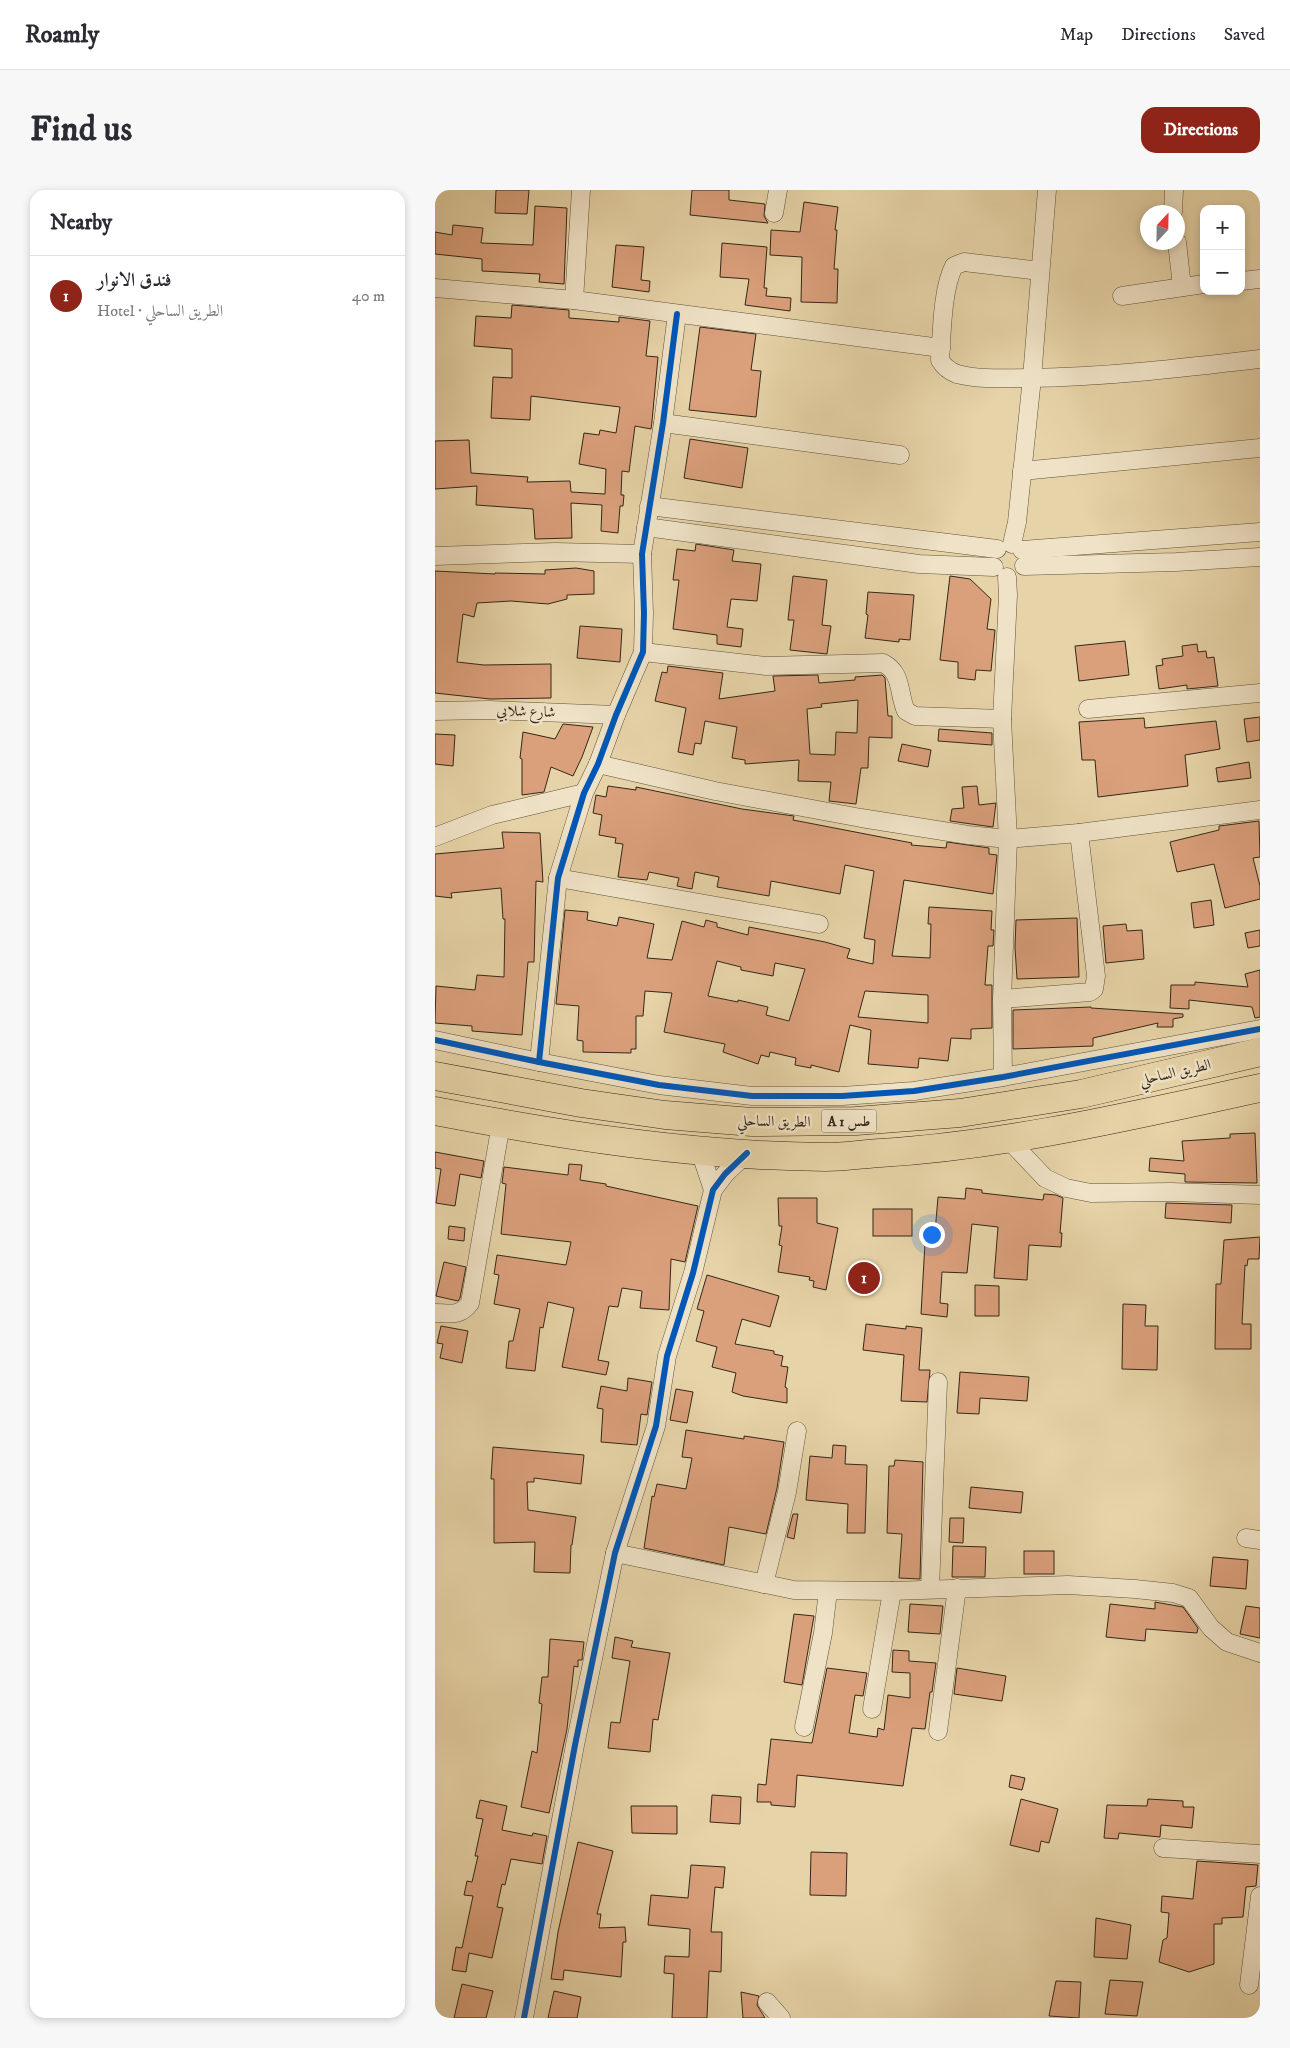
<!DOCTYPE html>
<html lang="en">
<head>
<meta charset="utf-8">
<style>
	:root { --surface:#fff; --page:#f7f7f7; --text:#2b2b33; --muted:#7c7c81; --line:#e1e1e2; --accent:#8f2418 }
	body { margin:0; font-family:"IM FELL DW Pica",Amiri,serif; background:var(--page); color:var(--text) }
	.controls { position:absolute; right:15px; top:15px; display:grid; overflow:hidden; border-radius:10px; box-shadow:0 2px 8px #0003 }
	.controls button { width:45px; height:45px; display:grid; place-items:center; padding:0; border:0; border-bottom:1px solid var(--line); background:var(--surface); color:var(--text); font:25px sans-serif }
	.compass { position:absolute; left:705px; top:15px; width:45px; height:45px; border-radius:50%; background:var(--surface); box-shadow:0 2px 8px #0003; rotate:22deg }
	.you { position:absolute; left:496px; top:1044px; width:18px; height:18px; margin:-12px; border:4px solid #fff; border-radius:50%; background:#1a73e8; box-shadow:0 0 0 8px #1a73e833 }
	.badge { display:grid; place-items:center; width:32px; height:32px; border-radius:50%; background:var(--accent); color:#fff; font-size:16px; font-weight:700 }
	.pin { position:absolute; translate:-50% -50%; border:2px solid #fff; box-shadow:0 1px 5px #0006 }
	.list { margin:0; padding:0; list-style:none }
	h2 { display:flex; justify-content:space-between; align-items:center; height:65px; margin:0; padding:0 20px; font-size:21px }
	h2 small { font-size:16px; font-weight:400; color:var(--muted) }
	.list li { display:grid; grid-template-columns:32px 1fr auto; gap:15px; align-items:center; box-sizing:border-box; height:80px; padding:0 20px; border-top:1px solid var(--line) }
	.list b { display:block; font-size:19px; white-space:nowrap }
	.list p { margin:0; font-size:16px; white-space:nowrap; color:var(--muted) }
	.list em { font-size:16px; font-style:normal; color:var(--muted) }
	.map { position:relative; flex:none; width:825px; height:1828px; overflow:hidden; border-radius:15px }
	header { display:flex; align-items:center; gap:30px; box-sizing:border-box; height:70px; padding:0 25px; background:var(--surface); border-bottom:1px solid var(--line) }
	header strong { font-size:24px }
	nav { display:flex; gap:28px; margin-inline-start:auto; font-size:18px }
	.intro { display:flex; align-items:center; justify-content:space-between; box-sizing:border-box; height:120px; padding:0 30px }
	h1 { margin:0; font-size:35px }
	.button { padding:12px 22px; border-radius:15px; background:var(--accent); color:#fff; font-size:18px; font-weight:700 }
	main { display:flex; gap:30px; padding:0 30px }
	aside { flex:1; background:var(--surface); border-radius:15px; box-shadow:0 2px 8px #0003 }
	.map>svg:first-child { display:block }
	.building { fill:#daa07b; stroke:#342719; fill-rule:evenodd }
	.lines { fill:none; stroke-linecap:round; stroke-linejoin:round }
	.street-casing { stroke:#60523c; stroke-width:19 }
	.highway-casing { stroke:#342719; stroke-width:29 }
	.street { stroke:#efe2c6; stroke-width:18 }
	.highway { stroke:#e6d3a7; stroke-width:28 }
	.cycleway-casing { stroke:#efe2c6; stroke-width:9 }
	.cycleway { stroke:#0057b8; stroke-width:6 }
	.labels { text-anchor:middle; stroke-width:5; stroke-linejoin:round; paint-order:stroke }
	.shield { fill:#efe2c6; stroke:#6c5f4d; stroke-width:1 }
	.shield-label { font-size:14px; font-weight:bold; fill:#342719 }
	.street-label { font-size:15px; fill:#342719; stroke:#efe2c6 }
</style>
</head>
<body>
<header>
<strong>Roamly</strong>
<nav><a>Map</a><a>Directions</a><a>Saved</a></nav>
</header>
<div class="intro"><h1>Find us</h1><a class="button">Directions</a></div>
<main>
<aside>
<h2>Nearby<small></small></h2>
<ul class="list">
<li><span class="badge">1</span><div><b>فندق الانوار</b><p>Hotel · الطريق الساحلي</p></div><em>40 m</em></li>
</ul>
</aside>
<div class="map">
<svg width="825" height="1828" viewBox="0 0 825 1828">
	<rect width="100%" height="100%" fill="#e6d3a7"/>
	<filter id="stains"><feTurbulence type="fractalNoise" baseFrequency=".004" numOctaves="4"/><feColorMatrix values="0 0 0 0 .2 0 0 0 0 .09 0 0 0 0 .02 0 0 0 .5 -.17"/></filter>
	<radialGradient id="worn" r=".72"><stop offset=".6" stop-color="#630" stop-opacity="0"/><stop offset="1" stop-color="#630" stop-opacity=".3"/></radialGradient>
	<g class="building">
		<polygon points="61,0 94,0 92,24 60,23"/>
		<polygon points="257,0 294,0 294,10 330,14 329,26 333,33 255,25"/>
		<polygon points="369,12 403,17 400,40 402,40 399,79 403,79 402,113 366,112 367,67 335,65 336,40 365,42"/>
		<polygon points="100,16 132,18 129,94 104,92 105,84 47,81 47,69 0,64 0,42 17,45 18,35 48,38 46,53 98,55"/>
		<polygon points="287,53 332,57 329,98 332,98 331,106 356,108 355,121 310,115 314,89 285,87"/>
		<polygon points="181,55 209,57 206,90 215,91 214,102 177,97"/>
		<polygon points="77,115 134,120 134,128 184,132 184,127 215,131 211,166 223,167 217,231 216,239 200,236 194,282 187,281 186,305 189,305 188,316 185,316 183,343 166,341 167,315 136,313 137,348 100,349 98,319 41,315 42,296 0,299 0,251 34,250 36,283 93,287 92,292 135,291 136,302 170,304 171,279 144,274 149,243 164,245 165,240 181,243 185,217 96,206 95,230 56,228 58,187 77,188 77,159 39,156 41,126 76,128"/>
		<polygon points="265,137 321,144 316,180 326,181 321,227 254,220"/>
		<polygon points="255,249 313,258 307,298 249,288"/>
		<polygon points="261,354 299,360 297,371 326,374 322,411 296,409 292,437 308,439 306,457 282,454 282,445 238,439 244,390 238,390 242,359 260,361"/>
		<polygon points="141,378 159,381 159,404 132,405 132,409 113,414 76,411 42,413 39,427 28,424 22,472 49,475 116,474 116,508 55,509 0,503 0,381 60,384 60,383 110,384 110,380"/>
		<polygon points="358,386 392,390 387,435 396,436 392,464 355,460 359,430 353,430"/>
		<polygon points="515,386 535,389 556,409 552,439 560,440 556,481 541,480 540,490 523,488 523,472 505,470"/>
		<polygon points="433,402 479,405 475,450 464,449 464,452 430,448 433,425 431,424"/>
		<polygon points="145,436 187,439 185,472 142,468"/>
		<polygon points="690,451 694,485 644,491 640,456"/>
		<polygon points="762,454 763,462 771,461 772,468 779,467 783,496 752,499 752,495 724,499 721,476 728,475 727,469 748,466 747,456"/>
		<path d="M233 476 288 483 284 509 340 501 338 486 383 485 384 493 420 490V487L447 485 450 488 453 526H457V548L434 547 433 578H426L421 614 394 611 396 592 363 591 364 570 310 574V570L297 568 302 537 270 531 266 554 260 553 258 565 243 562 251 518 220 511 227 482 232 483ZM423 510 422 543 401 542 400 565 375 564 372 519 387 517 386 514Z"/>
		<polygon points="825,527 825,550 812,552 809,529"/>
		<polygon points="709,528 710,538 781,531 785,559 750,565 753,596 663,607 660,570 647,570 644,532"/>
		<polygon points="128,534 158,537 147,567 138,586 116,577 109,602 87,605 87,569 85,568 88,542 120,549"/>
		<polygon points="504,539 557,543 557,555 503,551"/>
		<polygon points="0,544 20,545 18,576 0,574"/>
		<polygon points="467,554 496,560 493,577 463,571"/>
		<polygon points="814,572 816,588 783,592 781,578"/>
		<path d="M173 596 201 600V597L307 619 359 626 358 630 477 653 476 655 511 658 512 652 554 658V664L562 665 558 704 469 690 457 766 495 768 496 734H493L494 717 557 721 556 740H559L558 756H553L550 795H557V838L536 839V849L516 848 513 871 484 868 483 878 433 874 436 840 415 835 404 882 376 875V878L360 875 361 868 335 862 334 867 326 865 323 874 288 862 290 854 229 842 237 803 210 801 208 826H201V859H196V863L148 862V851L142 850 144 816 121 814 130 720 153 722 152 730 182 736 184 727 219 734 212 768 237 770 247 731 269 737 271 730 282 733V737L313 745 314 737 390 752 415 759 412 768 438 774 440 750 429 748 439 681 410 675 405 704 336 691 334 706 282 697 284 687 260 682 257 699 242 696 244 688 214 682 212 690 183 687 188 654 180 653 181 648 164 645 167 625 158 623 161 605 171 607ZM282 771 306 777V780L338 786 340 773 370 779 354 831 331 825 333 817 303 810V812L273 806ZM430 801 493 805V833L423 827Z"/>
		<polygon points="542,596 544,615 561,613 558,637 515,631 517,619 529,618 527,597"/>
		<polygon points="824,631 825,667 818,668 825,696 825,709 790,718 779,674 742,682 735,652 784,640 784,636"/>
		<polygon points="67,642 105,643 108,692 101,691 99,772 93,772 87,845 37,841 37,836 0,833 1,796 40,800 42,785 69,787 70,729 68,729 66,698 16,703 17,708 0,706 0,664 69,658"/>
		<polygon points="776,710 779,735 759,738 756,713"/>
		<polygon points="642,728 644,787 582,789 580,757 581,730"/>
		<polygon points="691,734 692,741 707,740 709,769 671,773 668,736"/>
		<polygon points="825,740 825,756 813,758 810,743"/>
		<polygon points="825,780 825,827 820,828 817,817 754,810 754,819 735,818 736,795 760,795 760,792 813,797 810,784"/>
		<polygon points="656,817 656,818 748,824 748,827 738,829 738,837 722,837 723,833 658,848 658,856 578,859 578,820"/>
		<polygon points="820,943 822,993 750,992 750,984 714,981 715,968 749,971 747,951 795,948 795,944"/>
		<polygon points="0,962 49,971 46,988 25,984 20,1016 1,1013 6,979 0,978"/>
		<polygon points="134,974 147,975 145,990 171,994 171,996 263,1016 250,1072 236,1069 234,1120 205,1118 207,1101 187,1098 183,1117 174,1116 163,1170 174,1172 171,1185 127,1177 139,1118 113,1112 108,1138 105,1137 100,1181 71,1178 74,1151 78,1151 85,1119 59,1114 64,1085 59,1084 62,1065 131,1075 136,1052 66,1044 71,994 67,993 69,977 133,985"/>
		<polygon points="531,998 547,1000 547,1003 608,1010 609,1004 621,1005 628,1008 625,1043 627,1043 626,1057 594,1055 592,1090 559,1088 563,1037 537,1034 532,1083 507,1082 505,1113 513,1114 512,1127 486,1124 490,1053 499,1054 503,1007 530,1009"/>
		<polygon points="343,1008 382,1008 382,1033 403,1038 391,1100 378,1097 379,1091 374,1090 375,1087 343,1082 347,1056 344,1055 347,1036 344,1036"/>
		<polygon points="731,1013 797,1015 796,1033 730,1028"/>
		<rect x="438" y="1019" width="39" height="27"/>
		<polygon points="14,1036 30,1038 29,1051 13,1049"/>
		<polygon points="825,1047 824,1069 813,1069 812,1076 810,1075 807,1134 816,1134 816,1159 780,1159 781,1094 786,1094 789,1050"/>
		<polygon points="9,1072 31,1077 25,1108 23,1111 1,1106"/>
		<polygon points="272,1085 344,1106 335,1137 307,1129 300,1154 339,1161 339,1164 348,1166 346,1176 353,1177 350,1197 352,1198 352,1213 308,1206 297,1202 301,1183 277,1177 282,1157 261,1151 269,1121 262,1119"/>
		<polygon points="540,1095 564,1096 564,1126 540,1126"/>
		<polygon points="688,1114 711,1115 710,1136 723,1136 722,1180 687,1179"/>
		<polygon points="431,1134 471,1139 471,1136 487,1138 484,1180 495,1180 492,1212 466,1211 469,1165 428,1160"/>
		<polygon points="6,1136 33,1141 27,1173 5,1168 8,1154 2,1153"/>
		<polygon points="525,1182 594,1187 592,1211 545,1208 544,1224 522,1223"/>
		<polygon points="193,1188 217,1192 212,1225 206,1224 202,1255 166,1252 168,1219 162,1218 166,1196 192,1201"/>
		<polygon points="241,1199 258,1202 252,1233 235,1230"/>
		<polygon points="251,1240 309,1249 309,1246 349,1252 342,1298 331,1344 294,1337 289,1375 209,1358 217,1306 219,1307 222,1294 251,1299 257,1268 247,1267"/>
		<polygon points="398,1255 411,1256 410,1274 432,1275 430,1343 412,1343 413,1314 371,1310 375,1266 397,1268"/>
		<polygon points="58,1257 149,1265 146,1294 99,1288 99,1292 92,1292 93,1320 141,1327 137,1355 136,1355 135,1383 99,1382 100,1352 59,1353 59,1289 56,1289"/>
		<polygon points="460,1270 488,1272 485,1389 464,1388 467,1344 452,1343 454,1276 459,1276"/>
		<polygon points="536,1297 588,1302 586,1323 534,1318"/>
		<polygon points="358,1324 363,1324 359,1349 352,1347"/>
		<polygon points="515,1328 529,1328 528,1353 514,1352"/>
		<polygon points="518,1356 551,1357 550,1387 517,1387"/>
		<rect x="589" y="1361" width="30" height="23"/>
		<polygon points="778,1367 813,1370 811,1399 775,1396"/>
		<polygon points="720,1412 748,1417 763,1438 762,1443 711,1439 710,1451 671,1447 675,1414 720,1419"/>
		<polygon points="475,1414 508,1416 505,1444 473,1442"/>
		<polygon points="811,1416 825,1418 825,1448 805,1444"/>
		<polygon points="359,1424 379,1426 367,1495 349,1492"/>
		<polygon points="180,1447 198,1451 196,1457 235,1463 223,1530 218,1529 215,1562 173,1558 176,1532 185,1533 195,1471 177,1468"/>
		<polygon points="115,1449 149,1452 147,1470 143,1470 143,1477 139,1476 132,1539 114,1623 86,1617 97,1561 102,1563 107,1514 104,1513 107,1487 113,1487"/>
		<polygon points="458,1460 474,1461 474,1471 501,1473 497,1502 495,1502 490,1539 477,1538 468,1596 362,1585 360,1617 336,1615 336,1612 322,1612 323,1594 331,1595 336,1549 377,1553 392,1478 432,1483 428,1506 420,1505 414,1543 442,1547 443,1538 449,1540 453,1505 475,1508 475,1483 457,1482"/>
		<polygon points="522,1478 571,1486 567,1511 519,1504"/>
		<polygon points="576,1585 590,1588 587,1600 574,1597"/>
		<polygon points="277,1605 306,1607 305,1634 275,1632"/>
		<polygon points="586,1609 623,1619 614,1653 606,1651 604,1662 575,1655"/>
		<polygon points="713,1609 748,1611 748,1617 759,1617 757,1638 726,1635 725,1647 684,1643 683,1649 669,1648 672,1615 712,1616"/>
		<polygon points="45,1610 72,1616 67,1640 97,1646 98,1643 112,1646 107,1674 76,1669 70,1695 67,1694 62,1717 68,1718 57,1768 34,1763 31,1782 17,1780 21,1757 27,1758 38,1706 29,1705 32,1691 37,1692 43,1666 40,1666 48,1629 41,1628"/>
		<polygon points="196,1616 242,1616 242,1644 197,1643"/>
		<polygon points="143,1652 178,1661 162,1724 166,1724 164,1738 190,1737 191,1752 188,1752 186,1787 129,1780 128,1790 116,1789 123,1742"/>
		<polygon points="376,1662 412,1663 411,1706 375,1705"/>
		<polygon points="762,1671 823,1675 821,1696 811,1697 808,1727 787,1728 787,1734 779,1734 779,1774 754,1782 724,1772 728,1750 732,1748 734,1723 726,1722 727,1706 758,1709"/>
		<polygon points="256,1675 290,1677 288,1698 280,1697 276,1742 287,1742 286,1782 274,1781 272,1828 237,1828 239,1784 229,1783 230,1766 254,1767 255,1739 213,1735 216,1705 253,1708"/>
		<polygon points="661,1728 696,1735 692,1769 659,1767"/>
		<polygon points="675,1790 708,1792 702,1826 670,1824"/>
		<polygon points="621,1791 646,1792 644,1828 614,1826"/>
		<polygon points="27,1794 58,1801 51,1828 19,1828"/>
		<polygon points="119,1801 146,1807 142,1828 113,1828"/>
		<polygon points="306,1802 324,1806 322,1815 330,1828 308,1828"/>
	</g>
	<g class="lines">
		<g class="street-casing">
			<g id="street">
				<polyline points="738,22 739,0"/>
				<polyline points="339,23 343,0"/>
				<polyline points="742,52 747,97"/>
				<path d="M605 81 529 72 519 76C507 99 507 143 505 170 509 177 514 181 522 184 545 190 570 188 594 188 671 187 748 178 825 169"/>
				<polyline points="806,91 825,89"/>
				<polyline points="0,98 139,110 506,158"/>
				<polyline points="687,106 769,94"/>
				<polyline points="139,110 146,0"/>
				<polyline points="228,233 465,265"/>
				<polyline points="587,281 825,258"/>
				<polyline points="214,316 562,359"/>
				<polyline points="211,337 484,374 559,377"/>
				<polyline points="577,354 582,332 597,188 612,0"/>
				<polyline points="587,360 825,342"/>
				<polyline points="0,366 120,362 207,364"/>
				<polyline points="589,376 741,372 825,367"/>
				<path d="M208 462 331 476 448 473C468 483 463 504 471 521L480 526 567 529"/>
				<polyline points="653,519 825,503"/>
				<polyline points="0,521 53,520 181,525"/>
				<polyline points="163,574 280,601 426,628 533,645 573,649 644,643 825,620"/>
				<polyline points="0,647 57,625 149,603"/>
				<polyline points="123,688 384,734"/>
				<polyline points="567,809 655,802 659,799 661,786 644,643"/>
				<polyline points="0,850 104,872 224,895 317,906 407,906 479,901 568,887 825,839"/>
				<polyline points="104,872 123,688 149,603 163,574 181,525 208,462 209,423 207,364 228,233 242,124"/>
				<polyline points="568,887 567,809 573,649 567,529 573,405 572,387"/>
				<polyline points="573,949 610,988 631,998 656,1003 736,1002 825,1005"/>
				<polyline points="265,961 278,1000"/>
				<path d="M0 1123C15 1123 25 1127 35 1113L66 934"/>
				<polyline points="811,1348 825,1350"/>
				<polyline points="180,1363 359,1400 457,1401 633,1395 700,1399 738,1403 754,1408 776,1438 792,1452 825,1463"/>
				<polyline points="329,1394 352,1302 362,1241"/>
				<polyline points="495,1399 503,1192"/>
				<polyline points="437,1519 457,1401"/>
				<polyline points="369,1537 388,1443 393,1401"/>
				<polyline points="503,1541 522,1398"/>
				<polyline points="728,1658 825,1664"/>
				<polyline points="814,1795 825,1706"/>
				<polyline points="332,1812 346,1828"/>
				<polyline points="89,1828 140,1555 180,1363 221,1236 232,1166 258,1083 278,1000 290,984 312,963"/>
			</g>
		</g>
		<g class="highway-casing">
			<g id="highway">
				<polyline points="0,886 146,913 230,925 317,932 421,931 525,923 646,904 825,862"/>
				<path d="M0 921C129 946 260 966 391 967 409 967 427 964 445 963 574 955 699 925 825 898"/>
			</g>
		</g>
		<use href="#street" class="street"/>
		<use href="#highway" class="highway"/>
		<g class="cycleway-casing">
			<g id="cycleway">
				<polyline points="0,850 104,872 224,895 317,906 407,906 479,901 568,887 825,839"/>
				<polyline points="104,872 123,688 149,603 163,574 181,525 208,462 209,423 207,364 228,233 242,124"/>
				<polyline points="89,1828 140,1555 180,1363 221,1236 232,1166 258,1083 278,1000 290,984 312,963"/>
			</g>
		</g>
		<use href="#cycleway" class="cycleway"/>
	</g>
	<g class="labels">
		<rect class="shield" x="386.5" y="919.5" width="55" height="23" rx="4"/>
		<g class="shield-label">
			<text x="414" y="936">A 1 طس</text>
		</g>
		<g class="street-label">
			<text transform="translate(91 521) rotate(2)" y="5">شارع شلابي</text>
			<text transform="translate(740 882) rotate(-13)" y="5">الطريق الساحلي</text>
			<text transform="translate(339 931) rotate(1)" y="5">الطريق الساحلي</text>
		</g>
	</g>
	<rect width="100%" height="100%" filter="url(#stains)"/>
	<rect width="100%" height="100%" fill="url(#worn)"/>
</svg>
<div class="controls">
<button>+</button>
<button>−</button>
</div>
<svg class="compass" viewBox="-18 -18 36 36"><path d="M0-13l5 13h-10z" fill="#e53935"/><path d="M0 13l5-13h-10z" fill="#7c7c81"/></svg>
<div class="you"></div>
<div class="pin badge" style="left:429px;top:1088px">1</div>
</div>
</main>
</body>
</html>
